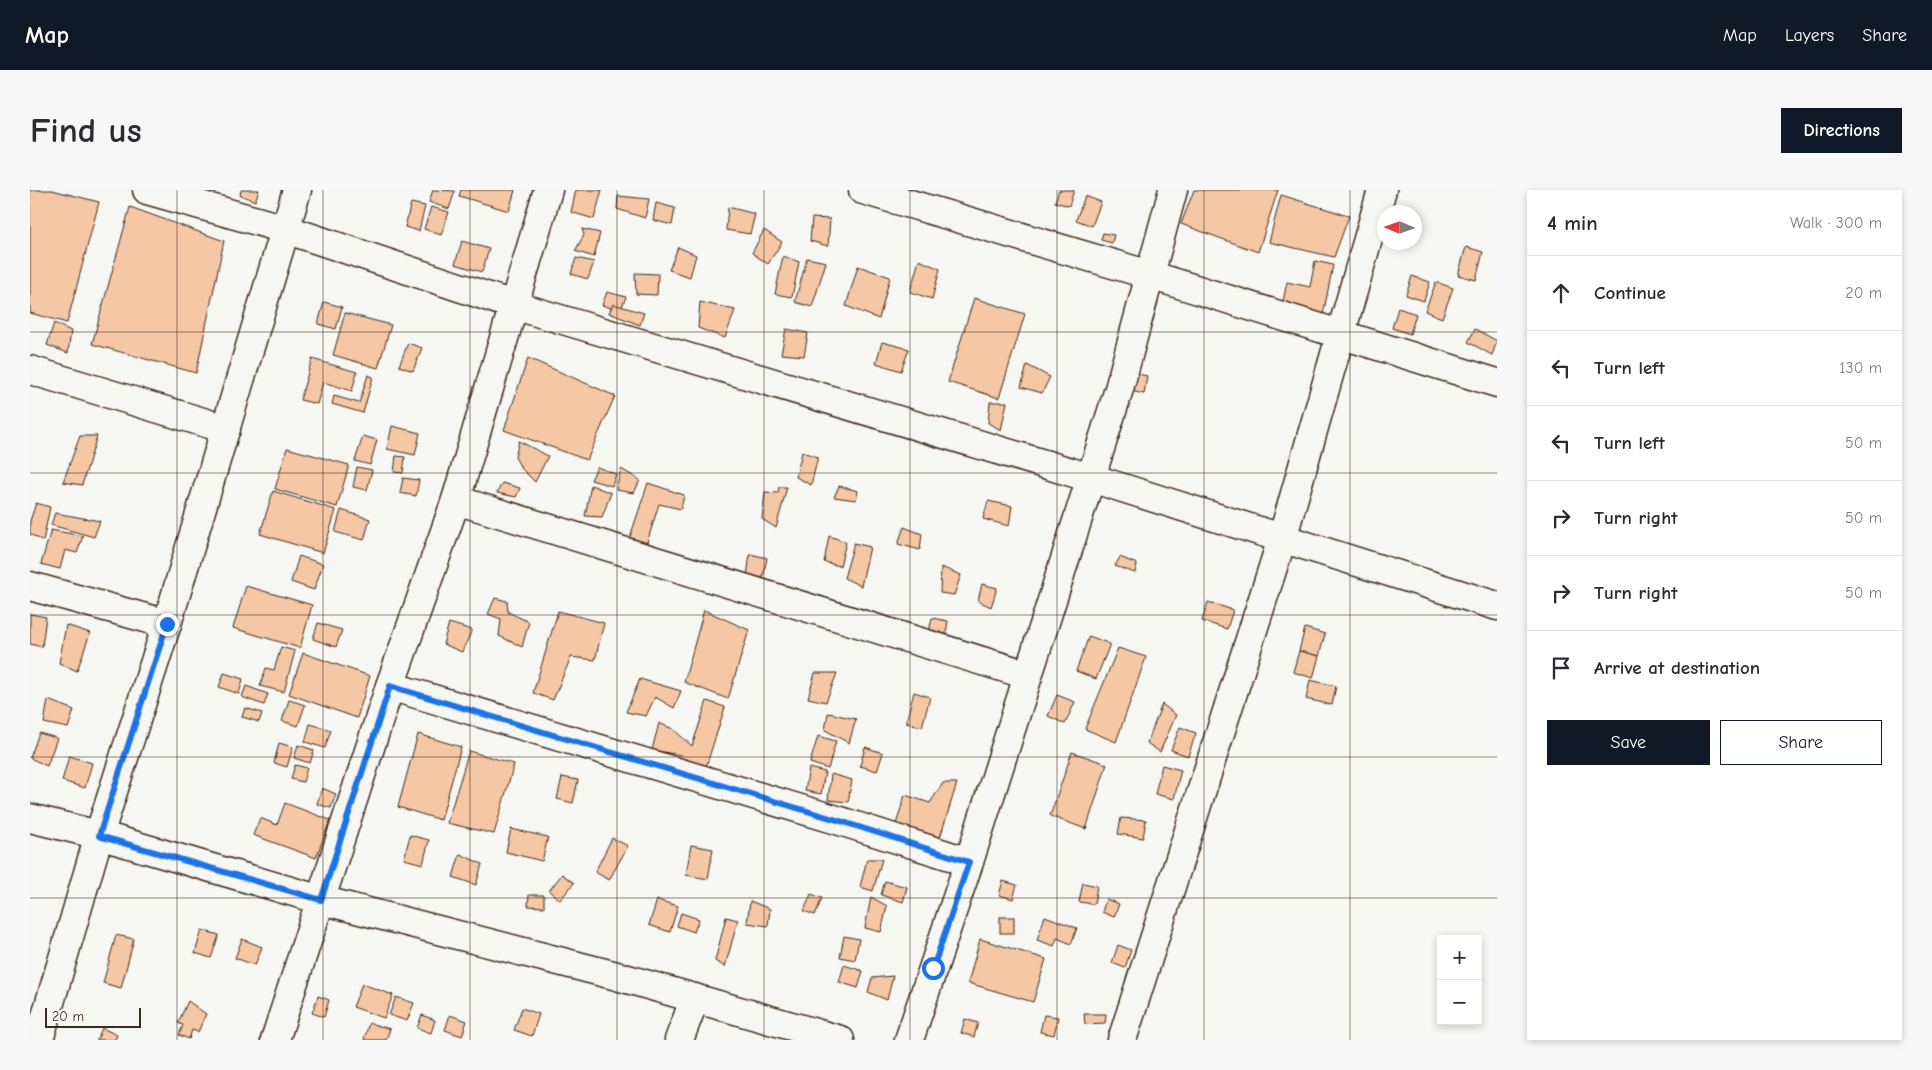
<!DOCTYPE html>
<html lang="en">
<head>
<meta charset="utf-8">
<style>
	:root { --surface:#fff; --page:#f7f7f7; --text:#2b2b33; --muted:#7c7c81; --line:#e1e1e2; --accent:#111827 }
	body { margin:0; font-family:"Comic Neue",sans-serif; background:var(--page); color:var(--text) }
	.controls { position:absolute; right:15px; bottom:15px; display:grid; overflow:hidden; border-radius:0px; box-shadow:0 2px 8px #0003 }
	.controls button { width:45px; height:45px; display:grid; place-items:center; padding:0; border:0; border-bottom:1px solid var(--line); background:var(--surface); color:var(--text); font:25px sans-serif }
	.compass { position:absolute; left:1347px; top:15px; width:45px; height:45px; border-radius:50%; background:var(--surface); box-shadow:0 2px 8px #0003; rotate:272deg }
	.scale { position:absolute; left:15px; bottom:12px; width:96px; box-sizing:border-box; padding-left:5px; border:2px solid #3b2a1e; border-top:0; font-size:14px; line-height:18px; white-space:nowrap; color:#3b2a1e; -webkit-text-stroke:4px #f6f6f2; paint-order:stroke }
	.stop { position:absolute; width:15px; height:15px; margin:-11px; border:4px solid #1a73e8; border-radius:50%; background:#fff }
	.stop.end { background:#1a73e8; border-color:#fff; box-shadow:0 1px 5px #0008 }
	.list { margin:0; padding:0; list-style:none }
	h2 { display:flex; justify-content:space-between; align-items:center; height:65px; margin:0; padding:0 20px; font-size:21px }
	h2 small { font-size:16px; font-weight:400; color:var(--muted) }
	.list li { display:grid; grid-template-columns:32px 1fr auto; gap:15px; align-items:center; box-sizing:border-box; height:75px; padding:0 20px; border-top:1px solid var(--line) }
	.list b { display:block; font-size:19px; white-space:nowrap }
	.list em { font-size:16px; font-style:normal; color:var(--muted) }
	.actions { display:flex; gap:10px; padding:15px 20px }
	.actions a { flex:1; padding:11px 0; border:1px solid var(--accent); border-radius:0px; text-align:center; font-size:18px; color:var(--accent) }
	.actions .main { background:var(--accent); color:#fff }
	.icon { flex:none; width:28px; height:28px; fill:none; stroke:currentColor; stroke-width:2; stroke-linecap:round; stroke-linejoin:round }
	.map { position:relative; flex:none; width:1467px; height:850px; overflow:hidden; border-radius:0px }
	header { display:flex; align-items:center; gap:30px; box-sizing:border-box; height:70px; padding:0 25px; background:var(--accent); color:#fff }
	header strong { font-size:24px }
	nav { display:flex; gap:28px; margin-inline-start:auto; font-size:18px }
	.intro { display:flex; align-items:center; justify-content:space-between; box-sizing:border-box; height:120px; padding:0 30px }
	h1 { margin:0; font-size:35px }
	.button { padding:12px 22px; border-radius:0px; background:var(--accent); color:#fff; font-size:18px; font-weight:700 }
	main { display:flex; gap:30px; padding:0 30px }
	aside { flex:1; background:var(--surface); border-radius:0px; box-shadow:0 2px 8px #0003 }
	.map>svg:first-child { display:block }
	.building { fill:#f5c7a4; stroke:#3b2a1e }
	.lines { fill:none; stroke-linecap:round; stroke-linejoin:round }
	.street-casing { stroke:#3b2a1e; stroke-width:31 }
	.street { stroke:#f6f6f2; stroke-width:28 }
	.route { stroke:#1a73e8; stroke-width:6 }
	.grid { fill:none; stroke:#3b2a1e; stroke-width:1; stroke-opacity:0.55 }
</style>
</head>
<body>
<header>
<strong>Map</strong>
<nav><a>Map</a><a>Layers</a><a>Share</a></nav>
</header>
<div class="intro"><h1>Find us</h1><a class="button">Directions</a></div>
<main>
<div class="map">
<svg width="1467" height="850" viewBox="0 0 1467 850">
	<rect width="100%" height="100%" fill="#f6f6f2"/>
	<filter id="ink" filterUnits="userSpaceOnUse"><feTurbulence type="fractalNoise" baseFrequency=".02" numOctaves="2"/><feDisplacementMap in="SourceGraphic" scale="10" xChannelSelector="R" yChannelSelector="G"/><feConvolveMatrix kernelMatrix="1 2 1 2 8 2 1 2 1" color-interpolation-filters="sRGB"/></filter>
	<g filter="url(#ink)">
		<g class="building">
			<polygon points="0,0 22,0 69,12 37,133 0,123"/>
			<polygon points="211,0 229,0 225,11 210,5"/>
			<polygon points="403,0 425,1 419,19 399,12"/>
			<polygon points="431,0 485,0 479,21 429,6"/>
			<polygon points="546,0 572,0 564,29 541,22"/>
			<polygon points="1029,0 1044,0 1039,16 1025,12"/>
			<polygon points="1164,0 1248,0 1228,62 1151,34"/>
			<polygon points="1251,5 1319,26 1304,67 1239,52"/>
			<polygon points="588,6 619,9 615,28 587,19"/>
			<polygon points="1055,6 1071,12 1062,36 1046,30"/>
			<polygon points="381,13 395,16 389,41 375,37"/>
			<polygon points="626,13 645,18 642,35 623,30"/>
			<polygon points="100,17 194,51 166,183 62,154"/>
			<polygon points="401,17 419,22 411,45 394,39"/>
			<polygon points="698,17 725,24 720,44 696,40"/>
			<polygon points="782,28 800,29 798,56 780,51"/>
			<polygon points="552,39 570,43 564,67 545,61 554,45"/>
			<polygon points="734,40 752,52 738,74 722,63"/>
			<polygon points="1073,43 1084,45 1082,53 1071,50"/>
			<polygon points="432,51 459,59 452,82 425,74"/>
			<polygon points="648,57 666,65 660,87 639,80"/>
			<polygon points="1436,57 1453,62 1446,90 1428,85"/>
			<polygon points="753,66 769,72 762,107 745,104"/>
			<polygon points="546,68 564,72 558,89 541,84"/>
			<polygon points="777,68 796,72 782,117 765,112"/>
			<polygon points="889,70 910,79 902,109 880,102"/>
			<polygon points="1285,71 1303,75 1293,125 1252,116 1257,92 1280,97"/>
			<polygon points="828,76 860,87 849,129 816,116"/>
			<polygon points="605,83 628,84 627,105 606,104"/>
			<polygon points="1382,86 1400,92 1394,111 1376,105"/>
			<polygon points="1406,92 1423,98 1412,128 1395,121"/>
			<polygon points="577,102 596,107 590,121 572,115"/>
			<polygon points="944,108 995,124 969,208 918,192"/>
			<polygon points="294,112 312,117 306,139 288,134"/>
			<polygon points="670,112 705,120 695,148 668,138"/>
			<polygon points="583,114 614,123 610,135 579,123"/>
			<polygon points="1368,118 1386,124 1380,144 1362,138"/>
			<polygon points="315,123 361,135 348,178 303,165"/>
			<polygon points="24,133 41,141 38,163 17,155"/>
			<polygon points="756,139 778,143 774,166 751,164"/>
			<polygon points="1445,139 1467,151 1462,165 1438,152"/>
			<polygon points="852,152 879,159 871,181 846,173"/>
			<polygon points="378,153 392,158 383,181 369,176"/>
			<polygon points="498,168 585,206 557,270 474,240"/>
			<polygon points="282,169 327,182 322,201 293,192 287,214 270,210"/>
			<polygon points="997,175 1020,187 1012,203 991,197"/>
			<polygon points="1105,183 1117,186 1114,204 1101,201"/>
			<polygon points="338,185 343,187 333,223 302,214 304,206 329,213"/>
			<polygon points="960,212 977,212 971,240 958,233"/>
			<polygon points="362,236 390,243 385,265 357,259"/>
			<polygon points="50,246 67,246 52,295 33,292"/>
			<polygon points="333,246 347,250 340,275 325,271"/>
			<polygon points="489,251 518,266 505,292 491,278 485,267"/>
			<polygon points="257,258 319,275 307,317 245,299"/>
			<polygon points="772,262 788,267 781,295 766,287"/>
			<polygon points="366,266 375,267 373,283 364,282"/>
			<polygon points="327,277 342,280 337,300 323,297"/>
			<polygon points="567,277 586,284 582,296 561,290"/>
			<polygon points="591,279 610,290 604,303 586,300"/>
			<polygon points="373,288 389,290 386,306 370,303"/>
			<polygon points="472,293 490,298 486,307 467,303"/>
			<polygon points="618,293 654,305 651,319 629,314 615,359 597,356"/>
			<polygon points="561,295 581,303 572,327 555,326"/>
			<polygon points="809,296 828,301 826,310 804,307"/>
			<polygon points="749,297 757,297 746,338 732,329 735,302 748,303"/>
			<polygon points="243,301 306,320 293,363 230,344"/>
			<polygon points="958,311 982,316 979,336 953,329"/>
			<polygon points="6,313 20,317 13,351 0,344 0,331"/>
			<polygon points="311,320 340,329 334,350 305,342"/>
			<polygon points="25,323 70,331 64,347 21,335"/>
			<polygon points="874,337 892,344 890,360 868,354"/>
			<polygon points="21,340 53,346 47,363 35,360 30,379 11,374"/>
			<polygon points="799,346 816,352 810,376 794,372"/>
			<polygon points="824,353 840,357 831,396 814,388"/>
			<polygon points="720,364 737,368 732,391 717,386"/>
			<polygon points="269,366 293,374 284,400 261,392"/>
			<polygon points="1090,367 1107,374 1105,383 1085,376"/>
			<polygon points="911,377 931,385 924,405 910,403"/>
			<polygon points="952,394 967,398 961,417 948,411"/>
			<polygon points="216,396 282,415 270,458 203,438"/>
			<polygon points="465,408 477,411 478,422 499,432 492,457 469,446 471,429 458,424"/>
			<polygon points="1178,412 1203,420 1197,439 1172,431"/>
			<polygon points="674,420 719,440 698,509 654,492"/>
			<polygon points="528,421 574,433 565,470 541,467 523,510 503,503"/>
			<polygon points="0,424 16,427 12,457 0,454"/>
			<polygon points="902,428 918,431 915,449 898,446"/>
			<polygon points="288,433 312,440 306,457 283,449"/>
			<polygon points="419,433 442,440 432,462 413,454"/>
			<polygon points="36,435 60,443 47,481 29,473"/>
			<polygon points="1275,438 1295,444 1289,466 1269,461"/>
			<polygon points="1059,446 1080,454 1066,489 1046,481"/>
			<polygon points="251,457 265,461 254,502 230,496 236,478 244,480"/>
			<polygon points="1088,458 1116,467 1086,552 1055,539"/>
			<polygon points="1269,461 1289,466 1283,488 1263,482"/>
			<polygon points="273,463 340,486 327,528 259,504"/>
			<polygon points="194,483 213,489 209,504 189,497"/>
			<polygon points="785,483 807,483 796,512 778,508"/>
			<polygon points="610,489 651,501 644,518 625,507 616,526 596,522"/>
			<polygon points="1280,490 1306,496 1302,515 1276,509"/>
			<polygon points="216,496 238,504 234,515 212,507"/>
			<polygon points="884,502 900,507 892,537 876,532"/>
			<polygon points="1027,505 1045,512 1035,534 1018,526"/>
			<polygon points="18,510 44,520 38,538 14,533"/>
			<polygon points="259,510 275,515 268,536 252,531"/>
			<polygon points="677,511 695,517 674,583 648,575 651,565 622,560 629,533 643,539 662,556"/>
			<polygon points="1132,514 1146,525 1130,562 1117,553"/>
			<polygon points="215,518 232,523 229,532 212,527"/>
			<polygon points="798,523 826,529 819,553 795,540"/>
			<polygon points="280,534 301,540 295,558 275,552"/>
			<polygon points="1150,537 1166,543 1158,566 1141,560"/>
			<polygon points="9,543 27,548 17,576 0,568"/>
			<polygon points="388,544 431,557 411,630 368,617"/>
			<polygon points="788,546 806,551 798,579 780,573"/>
			<polygon points="249,553 263,557 257,577 244,573"/>
			<polygon points="268,555 284,560 280,573 264,568"/>
			<polygon points="835,557 853,563 847,581 830,576"/>
			<polygon points="439,561 484,574 464,644 417,633"/>
			<polygon points="1042,562 1077,574 1056,639 1020,626"/>
			<polygon points="39,566 62,573 55,598 32,591"/>
			<polygon points="265,575 277,578 273,592 261,589"/>
			<polygon points="1132,575 1151,580 1144,609 1125,604"/>
			<polygon points="779,578 795,582 791,604 775,601"/>
			<polygon points="801,584 822,590 818,612 798,610"/>
			<polygon points="532,587 548,590 543,613 527,609"/>
			<polygon points="913,593 927,593 908,654 864,641 875,605 900,613"/>
			<polygon points="292,598 306,604 301,618 287,614"/>
			<polygon points="255,613 300,630 286,668 223,645 230,628 247,635"/>
			<polygon points="1091,628 1116,630 1113,648 1088,644"/>
			<polygon points="481,639 518,647 512,671 476,662"/>
			<polygon points="380,645 399,650 393,674 374,669"/>
			<polygon points="582,648 598,656 579,690 565,682"/>
			<polygon points="661,655 683,659 678,689 656,685"/>
			<polygon points="430,664 452,674 446,695 423,687"/>
			<polygon points="837,669 852,669 843,701 830,697"/>
			<polygon points="532,684 544,693 530,710 519,701"/>
			<polygon points="855,691 877,697 873,712 851,705"/>
			<polygon points="973,691 987,695 983,709 969,705"/>
			<polygon points="1053,693 1067,696 1064,714 1049,712"/>
			<polygon points="781,704 792,708 785,725 774,721"/>
			<polygon points="499,705 514,705 514,717 498,716"/>
			<polygon points="841,707 857,716 851,742 835,738"/>
			<polygon points="1076,709 1089,714 1084,727 1072,722"/>
			<polygon points="627,710 648,716 640,742 619,735"/>
			<polygon points="720,711 740,719 738,736 717,733"/>
			<polygon points="651,723 669,729 664,742 647,736"/>
			<polygon points="1015,726 1047,738 1041,754 1027,748 1024,756 1007,750"/>
			<polygon points="696,727 708,730 695,777 685,771"/>
			<rect x="970" y="727" width="14" height="16"/>
			<polygon points="172,740 189,745 181,768 165,763"/>
			<polygon points="86,745 104,749 91,798 73,793"/>
			<polygon points="814,746 829,749 825,770 810,767"/>
			<polygon points="212,749 232,757 225,775 205,768"/>
			<polygon points="950,749 1016,769 1003,812 938,793"/>
			<polygon points="1088,755 1101,760 1095,778 1082,773"/>
			<polygon points="814,775 833,781 828,798 809,792"/>
			<polygon points="863,786 857,810 838,802 842,788"/>
			<polygon points="332,794 363,805 354,828 323,817"/>
			<polygon points="288,806 299,810 294,827 282,823"/>
			<polygon points="366,807 384,813 377,831 359,825"/>
			<polygon points="158,811 176,824 168,842 162,840 159,849 149,845 153,835 148,833"/>
			<polygon points="492,818 509,824 502,846 484,840"/>
			<polygon points="1054,824 1076,824 1075,833 1055,834"/>
			<polygon points="392,825 405,830 401,843 387,838"/>
			<polygon points="420,825 437,831 432,846 415,840"/>
			<polygon points="1014,825 1028,827 1024,845 1010,842"/>
			<polygon points="935,829 948,833 944,847 931,843"/>
			<polygon points="339,833 360,839 356,850 334,850"/>
			<polygon points="72,838 87,845 85,850 67,850"/>
		</g>
		<g class="lines">
			<g class="street-casing">
				<g id="street">
					<polyline points="117,0 255,39 483,115 1061,288 1467,416"/>
					<polyline points="833,0 1120,85 1467,193"/>
					<polyline points="0,180 196,239"/>
					<polyline points="426,310 998,485"/>
					<polyline points="0,396 137,434"/>
					<polyline points="360,496 807,630 939,672"/>
					<polyline points="0,628 69,645 291,710 587,786 810,850"/>
					<polyline points="9,850 69,645 137,434 267,0"/>
					<polyline points="245,850 360,496 426,310 518,0"/>
					<polyline points="649,850 665,808"/>
					<polyline points="879,850 939,672 1089,199 1143,0"/>
					<polyline points="1092,850 1252,349 1352,0"/>
				</g>
			</g>
			<use href="#street" class="street"/>
		</g>
	</g>
	<g class="lines" filter="url(#ink)">
		<polyline class="route" points="137,434 69,646 291,710 360,496 807,630 939,672 903,778"/>
	</g>
	<path class="grid" d="M147 0V850M293 0V850M440 0V850M587 0V850M734 0V850M880 0V850M1027 0V850M1174 0V850M1320 0V850M0 142H1467M0 283H1467M0 425H1467M0 567H1467M0 708H1467"/>
</svg>
<div class="controls">
<button>+</button>
<button>−</button>
</div>
<svg class="compass" viewBox="-18 -18 36 36"><path d="M0-13l5 13h-10z" fill="#e53935"/><path d="M0 13l5-13h-10z" fill="#7c7c81"/></svg>
<div class="scale">20 m</div>
<div class="stop" style="left:903px;top:778px"></div>
<div class="stop end" style="left:137px;top:434px"></div>
</div>
<aside>
<h2>4 min<small>Walk · 300 m</small></h2>
<ul class="list">
<li><svg class="icon" aria-label="ahead" viewBox="0 0 24 24"><path d="M12 20V5M6 11l6-6 6 6"/></svg><div><b>Continue</b></div><em>20 m</em></li>
<li><svg class="icon" aria-label="left" viewBox="0 0 24 24"><path d="M17 20v-9H6M10 6l-5 5 5 5"/></svg><div><b>Turn left</b></div><em>130 m</em></li>
<li><svg class="icon" aria-label="left" viewBox="0 0 24 24"><path d="M17 20v-9H6M10 6l-5 5 5 5"/></svg><div><b>Turn left</b></div><em>50 m</em></li>
<li><svg class="icon" aria-label="right" viewBox="0 0 24 24"><path d="M7 20v-9h11M14 6l5 5-5 5"/></svg><div><b>Turn right</b></div><em>50 m</em></li>
<li><svg class="icon" aria-label="right" viewBox="0 0 24 24"><path d="M7 20v-9h11M14 6l5 5-5 5"/></svg><div><b>Turn right</b></div><em>50 m</em></li>
<li><svg class="icon" aria-label="arrive" viewBox="0 0 24 24"><path d="M6 21V4h12l-3 4 3 4H6"/></svg><div><b>Arrive at destination</b></div></li>
</ul>
<div class="actions"><a class="main">Save</a><a>Share</a></div>
</aside>
</main>
</body>
</html>
